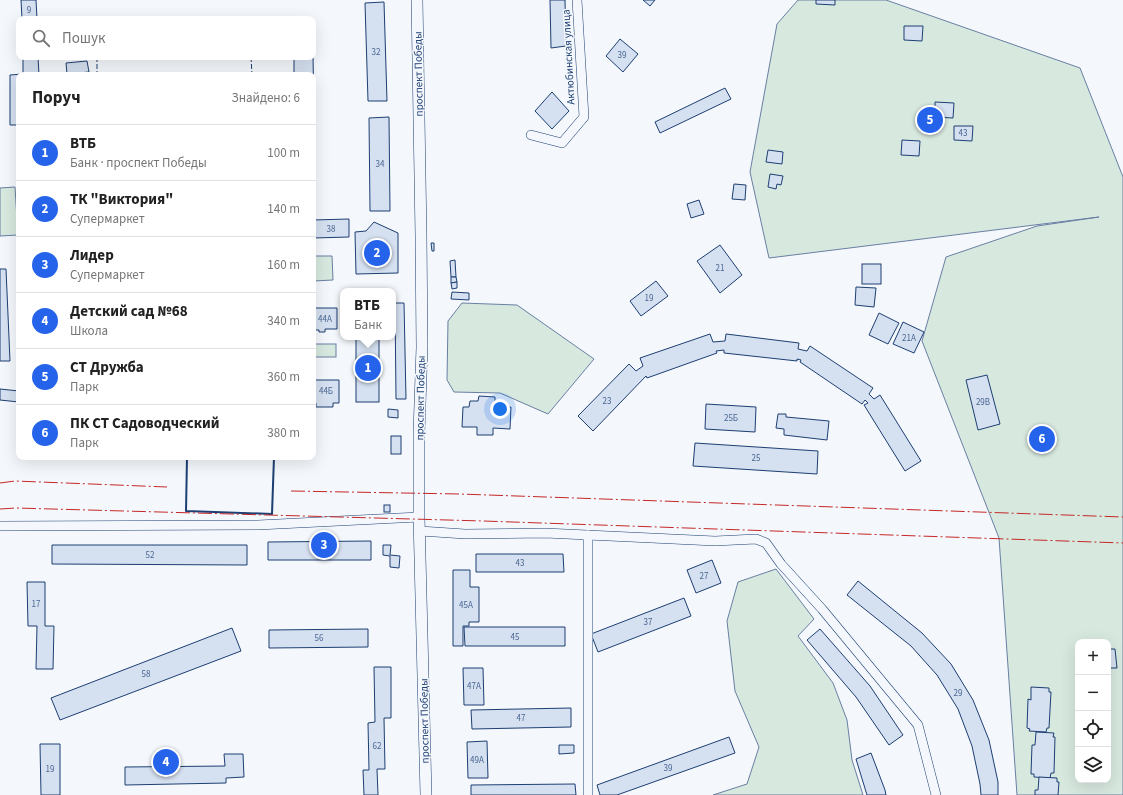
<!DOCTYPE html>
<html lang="uk">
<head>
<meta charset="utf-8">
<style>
	:root { --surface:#fff; --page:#f2f2f2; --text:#222; --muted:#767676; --line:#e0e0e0; --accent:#2563eb }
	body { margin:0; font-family:"Source Sans 3",sans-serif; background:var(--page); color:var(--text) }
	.controls { position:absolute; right:12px; bottom:12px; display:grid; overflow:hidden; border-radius:8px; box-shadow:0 4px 16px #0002 }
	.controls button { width:36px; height:36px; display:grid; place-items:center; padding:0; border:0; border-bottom:1px solid var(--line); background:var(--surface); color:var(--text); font:20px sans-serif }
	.you { position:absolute; left:500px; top:409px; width:14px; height:14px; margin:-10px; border:3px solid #fff; border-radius:50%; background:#1a73e8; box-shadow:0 0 0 6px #1a73e833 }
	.badge { display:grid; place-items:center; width:26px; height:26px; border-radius:50%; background:var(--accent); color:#fff; font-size:13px; font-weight:700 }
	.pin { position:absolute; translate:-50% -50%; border:2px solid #fff; box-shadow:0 1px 4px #0006 }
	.popup { position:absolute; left:340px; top:288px; width:56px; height:52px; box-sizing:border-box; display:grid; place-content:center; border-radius:8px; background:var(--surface); filter:drop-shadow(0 1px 3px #0005); font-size:13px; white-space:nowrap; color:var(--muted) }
	.popup b { font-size:15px; color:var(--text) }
	.popup::after { content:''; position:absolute; left:50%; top:100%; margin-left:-8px; border:8px solid transparent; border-top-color:var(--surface) }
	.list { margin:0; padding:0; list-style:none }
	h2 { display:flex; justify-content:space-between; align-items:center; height:52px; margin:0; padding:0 16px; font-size:17px }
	h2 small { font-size:13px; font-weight:400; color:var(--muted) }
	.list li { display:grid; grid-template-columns:26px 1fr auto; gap:12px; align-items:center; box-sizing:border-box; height:56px; padding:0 16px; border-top:1px solid var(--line) }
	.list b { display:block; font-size:15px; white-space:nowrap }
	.list p { margin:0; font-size:13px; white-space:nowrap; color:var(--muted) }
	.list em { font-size:13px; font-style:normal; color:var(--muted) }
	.icon { flex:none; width:22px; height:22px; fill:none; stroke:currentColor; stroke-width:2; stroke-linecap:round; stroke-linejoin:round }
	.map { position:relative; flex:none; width:1123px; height:795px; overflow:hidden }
	.search { position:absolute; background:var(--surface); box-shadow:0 4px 16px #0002; left:16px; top:16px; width:300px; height:44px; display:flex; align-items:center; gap:10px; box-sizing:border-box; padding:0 14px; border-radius:8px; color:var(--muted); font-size:15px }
	.panel { position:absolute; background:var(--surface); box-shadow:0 4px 16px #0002; left:16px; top:72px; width:300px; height:388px; border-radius:8px }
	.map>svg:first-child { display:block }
	.green { fill:#d7e8df; stroke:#687fa3; fill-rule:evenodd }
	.building { fill:#d5e0f0; stroke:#1d3f73 }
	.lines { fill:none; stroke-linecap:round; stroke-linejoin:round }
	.minor-casing { stroke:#1d3f73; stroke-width:10 }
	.tertiary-casing { stroke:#1d3f73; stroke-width:12 }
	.minor { stroke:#f4f7fb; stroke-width:9 }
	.tertiary { stroke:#f4f7fb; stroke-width:11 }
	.fence { stroke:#1d3f73; stroke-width:1; stroke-dasharray:5 2; stroke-linecap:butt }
	.wall { stroke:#1d3f73; stroke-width:2 }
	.power { stroke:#c62828; stroke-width:1; stroke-dasharray:14 3 2 3; stroke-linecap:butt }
	.labels { text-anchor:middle; stroke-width:3; stroke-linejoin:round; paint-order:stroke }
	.number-label { font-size:9px; fill:#4b6792 }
	.street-label { font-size:11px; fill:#1d3f73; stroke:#f4f7fb }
</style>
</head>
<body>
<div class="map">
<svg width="1123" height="795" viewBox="0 0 1123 795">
	<rect width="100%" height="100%" fill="#f4f7fb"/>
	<g class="green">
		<path d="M798 0H886L1080 68 1123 177V795H1017L999 538 922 341 946 257 1037 226 1099 217 769 258 750 172 777 24ZM1078 642H1108V780H1078Z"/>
		<polygon points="15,187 18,235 0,236 0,188"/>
		<polygon points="313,256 332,256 333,280 313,281"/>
		<polygon points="462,303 517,305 594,359 548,414 500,393 454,392 447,380 448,321"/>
		<rect x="313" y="344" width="23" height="13"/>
		<polygon points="776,569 814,619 798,636 833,683 847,720 852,760 863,795 713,795 747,784 759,747 735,691 727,621 738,582"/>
	</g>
	<g class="building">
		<polygon points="21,0 36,0 37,19 22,19"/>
		<polygon points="550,0 565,0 566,46 551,48"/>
		<polygon points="643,0 655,0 650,6"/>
		<polygon points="816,0 835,0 835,5 816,4"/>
		<polygon points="384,2 387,101 368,101 365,3"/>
		<polygon points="904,26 923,26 922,41 904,40"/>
		<polygon points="620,39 638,54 623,72 606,56"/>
		<polygon points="313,56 315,177 313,177 313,75 294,75 294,57"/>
		<polygon points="23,57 38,57 39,75 19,75 19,125 10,125 10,75 23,74"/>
		<polygon points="87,61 89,72 67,74 66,63"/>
		<polygon points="725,88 731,99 660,133 655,122"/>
		<polygon points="552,92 569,111 552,129 535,111"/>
		<polygon points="935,102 954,103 953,118 935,117"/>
		<polygon points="389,117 390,211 370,211 369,118"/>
		<polygon points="954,126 973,126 972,141 954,140"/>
		<polygon points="902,140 920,141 919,156 901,155"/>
		<polygon points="768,150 783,152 782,164 766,162"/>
		<polygon points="770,174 783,176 781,185 777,184 776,189 768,187"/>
		<polygon points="734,184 746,185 745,200 732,199"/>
		<polygon points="699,200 704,214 691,218 687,204"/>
		<polygon points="349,219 349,237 313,238 313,220"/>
		<polygon points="374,222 398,233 398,273 356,274 355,232 366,231"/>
		<polygon points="431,243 434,243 434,251 432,251"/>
		<polygon points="720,245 742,275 720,293 697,261"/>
		<polygon points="455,260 456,277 451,277 450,261"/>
		<rect x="862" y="264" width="19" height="20"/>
		<polygon points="0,269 6,269 10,361 0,361"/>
		<polygon points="451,277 456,277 457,282 451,283"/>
		<polygon points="656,281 668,296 641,316 630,301"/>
		<polygon points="457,282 457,288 452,289 451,283"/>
		<polygon points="856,287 876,288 874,307 855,305"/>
		<polygon points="452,292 469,293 469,300 451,299"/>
		<polygon points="395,303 404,303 406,399 396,399"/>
		<polygon points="313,308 337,308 337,329 325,329 325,332 319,332 319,330 313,330"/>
		<polygon points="879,313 899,323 888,344 869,335"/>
		<polygon points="903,322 924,332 914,353 893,344"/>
		<polygon points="710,334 713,342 725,341 726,334 799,343 798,349 807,351 810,346 873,388 869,394 874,399 880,395 921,461 905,471 864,405 868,403 865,400 862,404 800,362 801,360 797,359 797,361 724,353 724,350 716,351 717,353 647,378 646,376 593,431 578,416 629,364 636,371 643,366 640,358"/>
		<rect x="356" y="337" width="23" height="65"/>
		<polygon points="987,375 1000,424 978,430 966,380"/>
		<polygon points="313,380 339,380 339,403 333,403 333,407 316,407 316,403 313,403"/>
		<polygon points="0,389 19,391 19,402 0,400"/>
		<polygon points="479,396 495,397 495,402 503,403 503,407 511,407 510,429 493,428 493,435 477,435 477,427 462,427 463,407 469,407 470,401 478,401"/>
		<polygon points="706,404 756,407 755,432 705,429"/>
		<polygon points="388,409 398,410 398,418 388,417"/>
		<polygon points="778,414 786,414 786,417 829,421 827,440 784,435 784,429 776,428"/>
		<rect x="391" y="436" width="10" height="18"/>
		<polygon points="695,443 818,451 817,474 693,466"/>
		<rect x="384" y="505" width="6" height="7"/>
		<polygon points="371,541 371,560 268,560 268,542"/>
		<polygon points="52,545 247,545 247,565 52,564"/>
		<polygon points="383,545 391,545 390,555 400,556 399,568 390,567 390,556 383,555"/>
		<polygon points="476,554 563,554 564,572 476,572"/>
		<polygon points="712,560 721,583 696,593 687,570"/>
		<polygon points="453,570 470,570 470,587 479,587 479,622 469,622 469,626 463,626 463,646 453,646"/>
		<polygon points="858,581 922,633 951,664 973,700 989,740 998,782 998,795 981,795 980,784 972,746 958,709 937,675 911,646 847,595"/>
		<polygon points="27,582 45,582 45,626 54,626 53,669 36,669 37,626 28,626"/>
		<polygon points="684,598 691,616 598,652 591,634"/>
		<polygon points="464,627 565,627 565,646 465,646"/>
		<polygon points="232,628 241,651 60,720 51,698"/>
		<polygon points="368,629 368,647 269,648 269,630"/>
		<polygon points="820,629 870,686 903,735 889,745 856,697 807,640"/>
		<polygon points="1108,649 1115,649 1117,668 1108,668"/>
		<polygon points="374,667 391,667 391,718 384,718 385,769 377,769 378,795 364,795 363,770 369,770 368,723 375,722"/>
		<polygon points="463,668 483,668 484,705 464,705"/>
		<polygon points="1031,687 1049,688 1049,692 1051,692 1049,728 1047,728 1046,732 1029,731 1030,729 1027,728 1028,699 1031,700"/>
		<polygon points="571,708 571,727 472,729 471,710"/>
		<polygon points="1036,732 1054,733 1053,737 1055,737 1054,773 1051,773 1050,778 1034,777 1034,774 1031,774 1032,745 1035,745"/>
		<polygon points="729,737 735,753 617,795 600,795 597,785"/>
		<polygon points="487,741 488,778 468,778 467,742"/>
		<polygon points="40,744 60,744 60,795 41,795"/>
		<polygon points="559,745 574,745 574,753 559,754"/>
		<polygon points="871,753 885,790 886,795 867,795 856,759"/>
		<polygon points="224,754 243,754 244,777 226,778 226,783 125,785 125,767 225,766"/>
		<polygon points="1039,777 1057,778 1057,782 1059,782 1058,795 1035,795 1035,790 1038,790"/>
		<polygon points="575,784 576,795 471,795 471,785"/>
	</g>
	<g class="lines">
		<g class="minor-casing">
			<g id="minor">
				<polyline points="531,135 562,143 584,117 577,0"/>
				<polyline points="0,526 258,525 419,517"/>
				<polyline points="420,531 465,534 545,533 715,541 756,539 766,543 781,564 822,609 918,725 936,795"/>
				<polyline points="588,795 588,535"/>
			</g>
		</g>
		<g class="tertiary-casing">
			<polyline id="tertiary" points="417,0 421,235 422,347 419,432 419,517 426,795"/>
		</g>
		<use href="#minor" class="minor"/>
		<use href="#tertiary" class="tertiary"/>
		<g class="fence">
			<polyline points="97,57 97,75"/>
			<polyline points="251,57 252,75"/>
		</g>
		<polyline class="wall" points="187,457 186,511 272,514 274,457"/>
		<g class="power">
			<polyline points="0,483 15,481 167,487"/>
			<polyline points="291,491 459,494 1123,517"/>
			<polyline points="0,509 16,508 483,521 1123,543"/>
		</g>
	</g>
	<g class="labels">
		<g class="number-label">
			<text x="29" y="13">9</text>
			<text x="376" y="55">32</text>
			<text x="622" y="58">39</text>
			<text x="963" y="136">43</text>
			<text x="380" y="167">34</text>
			<text x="331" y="232">38</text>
			<text x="720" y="271">21</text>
			<text x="649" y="301">19</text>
			<text x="325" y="322">44А</text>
			<text x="909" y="341">21А</text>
			<text x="326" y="394">44Б</text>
			<text x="607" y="404">23</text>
			<text x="983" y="405">29В</text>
			<text x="731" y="421">25Б</text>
			<text x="756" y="461">25</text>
			<text x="150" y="558">52</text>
			<text x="520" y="566">43</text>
			<text x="704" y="579">27</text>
			<text x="36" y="607">17</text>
			<text x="466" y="608">45А</text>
			<text x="648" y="625">37</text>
			<text x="515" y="640">45</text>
			<text x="319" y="641">56</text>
			<text x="146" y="677">58</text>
			<text x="474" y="689">47А</text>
			<text x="958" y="696">29</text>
			<text x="521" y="721">47</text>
			<text x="377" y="749">62</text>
			<text x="477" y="763">49А</text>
			<text x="668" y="771">39</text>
			<text x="50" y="772">19</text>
		</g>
		<g class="street-label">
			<text transform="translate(568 57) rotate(-93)" y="4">Актюбинская улица</text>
			<text transform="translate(418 74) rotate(-91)" y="4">проспект Победы</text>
			<text transform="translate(420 398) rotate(-89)" y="4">проспект Победы</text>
			<text transform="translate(424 721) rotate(-91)" y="4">проспект Победы</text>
		</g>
	</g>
</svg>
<div class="controls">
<button>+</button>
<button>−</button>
<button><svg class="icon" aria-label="locate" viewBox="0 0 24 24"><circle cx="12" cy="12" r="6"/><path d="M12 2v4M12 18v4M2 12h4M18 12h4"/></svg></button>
<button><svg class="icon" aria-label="layers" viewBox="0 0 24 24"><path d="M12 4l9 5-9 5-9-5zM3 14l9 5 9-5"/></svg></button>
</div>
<div class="you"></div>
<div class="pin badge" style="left:368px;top:368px">1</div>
<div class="popup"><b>ВТБ</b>Банк</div>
<div class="pin badge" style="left:377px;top:253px">2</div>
<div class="pin badge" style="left:324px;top:545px">3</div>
<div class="pin badge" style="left:166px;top:762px">4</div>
<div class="pin badge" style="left:930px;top:120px">5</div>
<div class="pin badge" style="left:1042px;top:439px">6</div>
<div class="search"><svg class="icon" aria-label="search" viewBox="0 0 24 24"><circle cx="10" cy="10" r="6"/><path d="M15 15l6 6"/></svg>Пошук</div>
<section class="panel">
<h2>Поруч<small>Знайдено: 6</small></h2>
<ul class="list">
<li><span class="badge">1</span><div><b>ВТБ</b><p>Банк · проспект Победы</p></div><em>100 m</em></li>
<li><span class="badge">2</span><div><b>ТК &quot;Виктория&quot;</b><p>Супермаркет</p></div><em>140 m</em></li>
<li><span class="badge">3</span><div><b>Лидер</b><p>Супермаркет</p></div><em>160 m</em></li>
<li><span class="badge">4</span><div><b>Детский сад №68</b><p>Школа</p></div><em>340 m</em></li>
<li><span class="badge">5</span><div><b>СТ Дружба</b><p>Парк</p></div><em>360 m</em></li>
<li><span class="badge">6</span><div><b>ПК СТ Садоводческий</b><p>Парк</p></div><em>380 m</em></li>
</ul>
</section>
</div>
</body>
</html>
